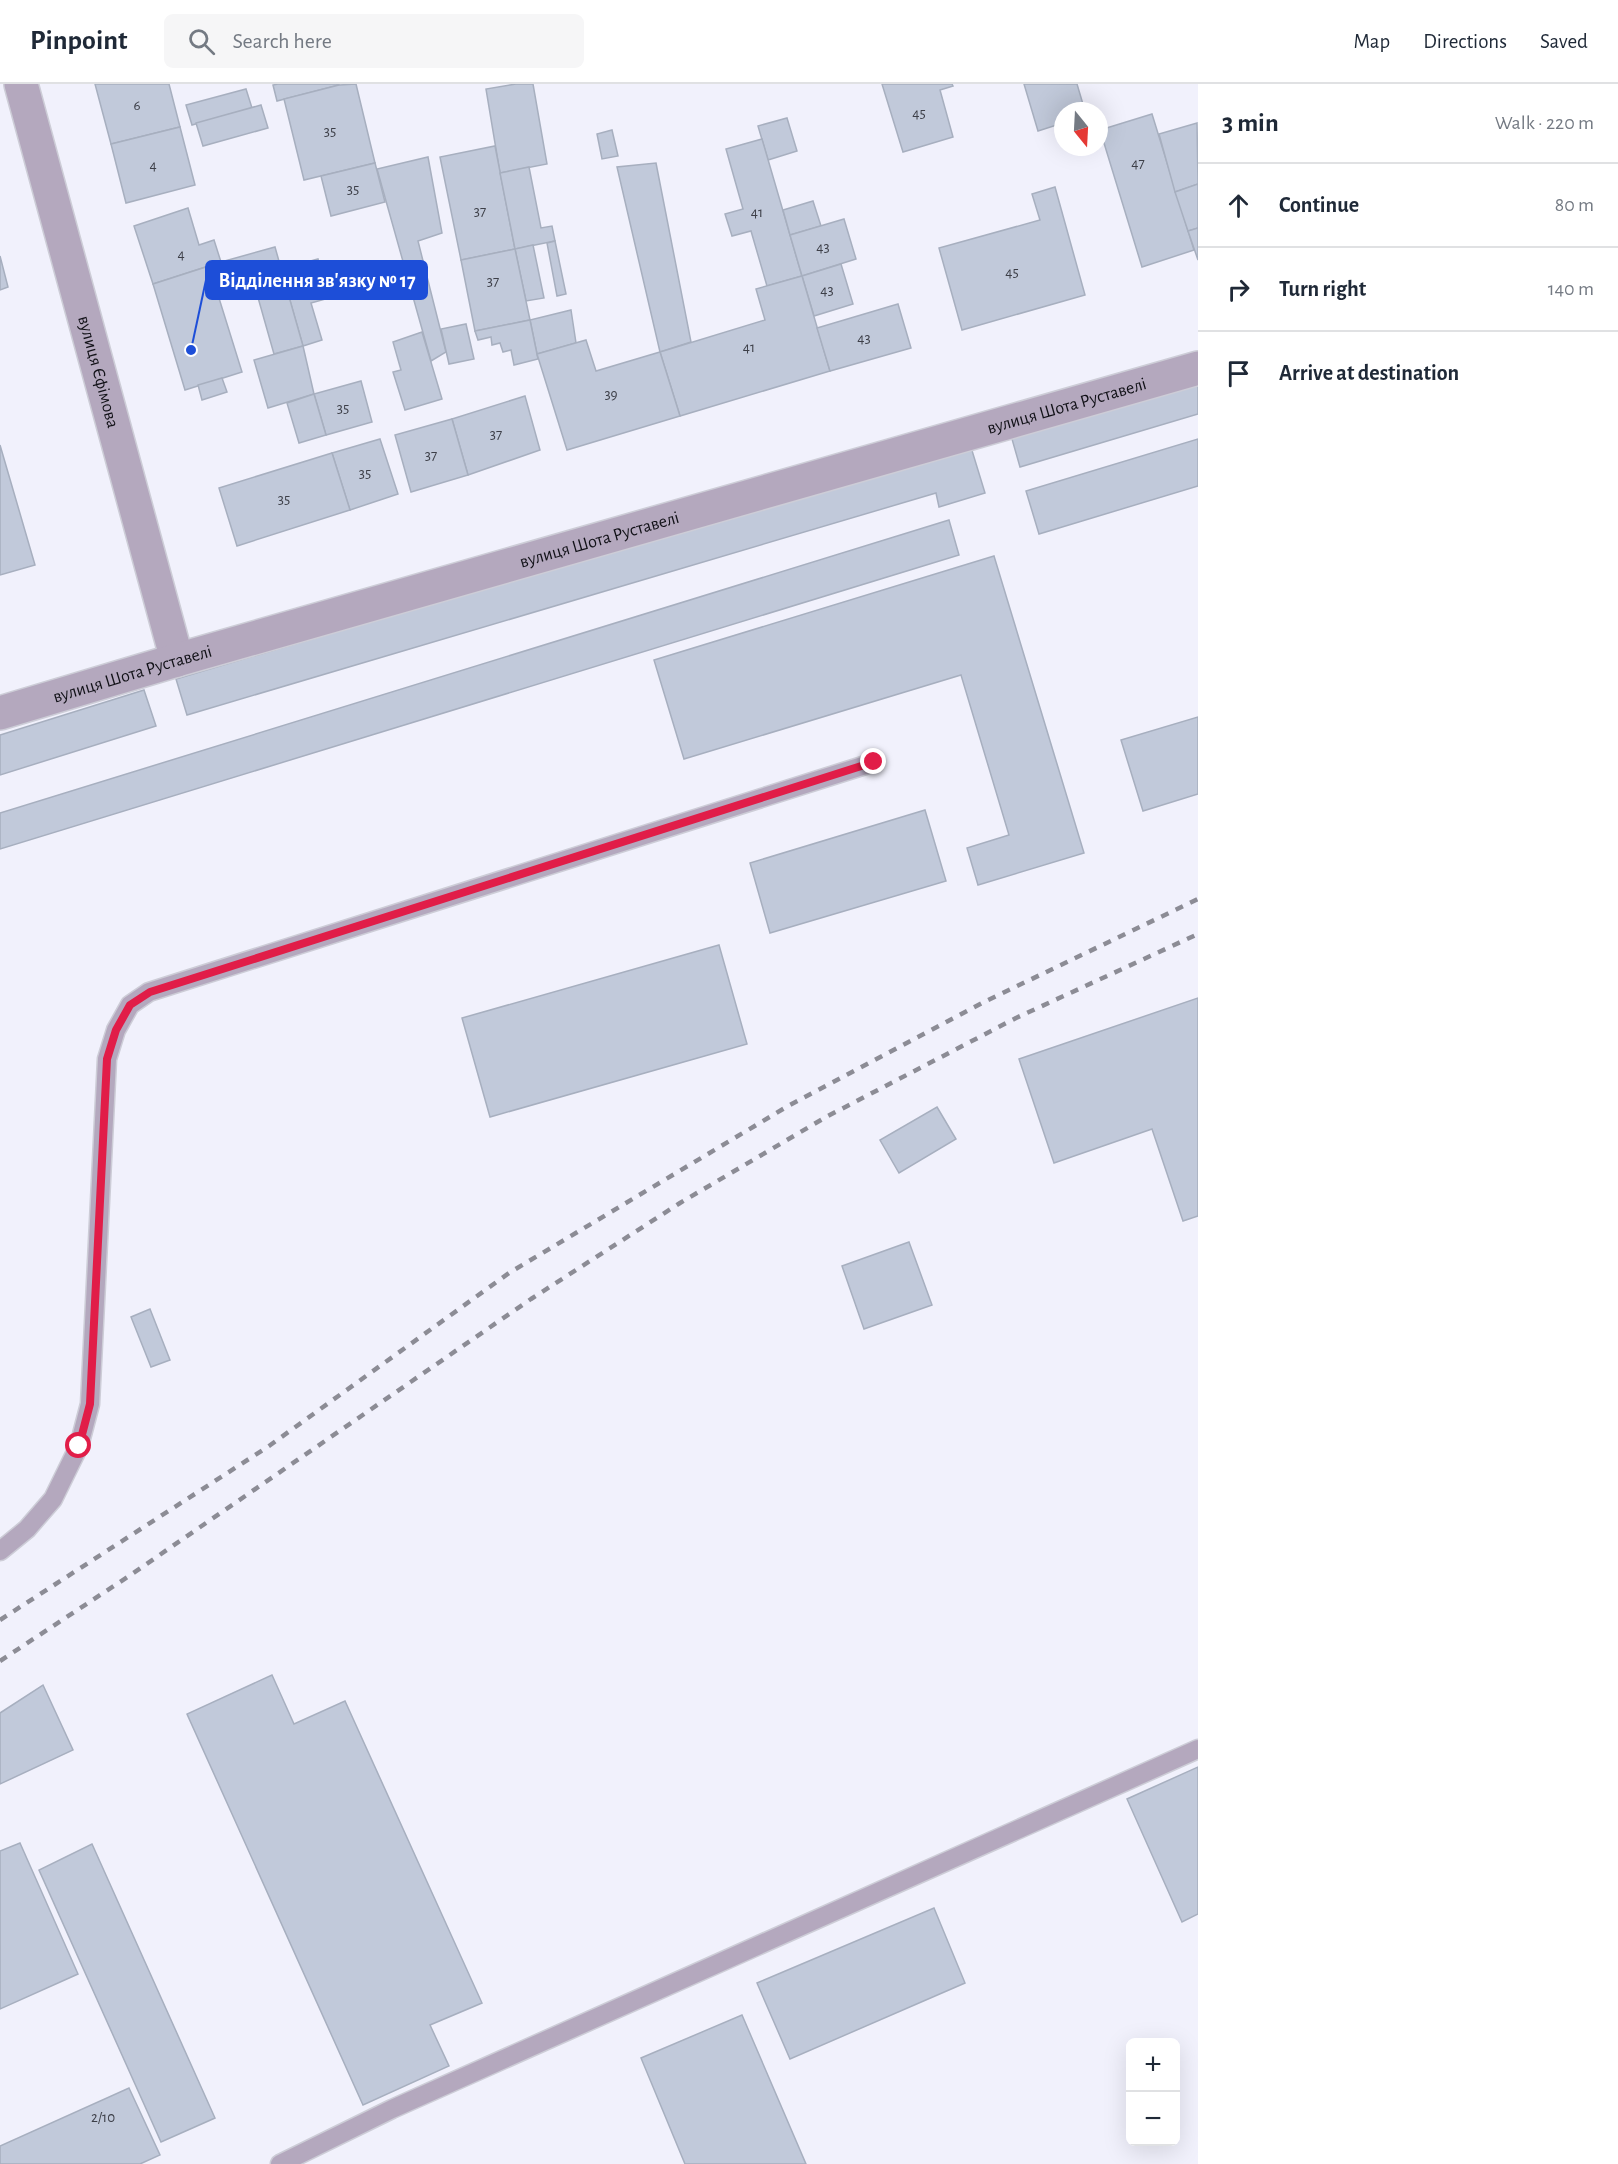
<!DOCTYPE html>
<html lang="en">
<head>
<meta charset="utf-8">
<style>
	:root { --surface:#fff; --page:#f6f6f7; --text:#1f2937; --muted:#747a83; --line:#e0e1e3 }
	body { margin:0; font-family:"Alegreya Sans",sans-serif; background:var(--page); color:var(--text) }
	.controls { position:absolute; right:18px; bottom:18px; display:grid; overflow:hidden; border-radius:9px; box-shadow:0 6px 24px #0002 }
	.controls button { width:54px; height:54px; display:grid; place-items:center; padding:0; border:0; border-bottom:2px solid var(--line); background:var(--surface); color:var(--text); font:30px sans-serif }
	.compass { position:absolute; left:1054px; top:18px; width:54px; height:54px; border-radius:50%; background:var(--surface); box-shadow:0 6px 24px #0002; rotate:162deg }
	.stop { position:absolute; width:18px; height:18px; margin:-14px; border:4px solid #e11d48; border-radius:50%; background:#fff }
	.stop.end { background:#e11d48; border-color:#fff; box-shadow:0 2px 6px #0008 }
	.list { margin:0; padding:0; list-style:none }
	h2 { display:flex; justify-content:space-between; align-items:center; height:78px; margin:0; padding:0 24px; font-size:26px }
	h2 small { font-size:20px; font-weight:400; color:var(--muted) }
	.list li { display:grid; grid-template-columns:39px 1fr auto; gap:18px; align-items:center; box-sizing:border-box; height:84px; padding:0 24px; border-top:2px solid var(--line) }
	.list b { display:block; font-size:22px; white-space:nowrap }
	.list em { font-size:20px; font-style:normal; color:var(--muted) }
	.icon { flex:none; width:33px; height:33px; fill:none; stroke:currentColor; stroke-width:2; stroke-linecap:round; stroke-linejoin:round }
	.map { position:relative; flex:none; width:1198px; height:2080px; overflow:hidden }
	header { display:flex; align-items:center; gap:36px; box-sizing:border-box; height:84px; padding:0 30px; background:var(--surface); border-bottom:2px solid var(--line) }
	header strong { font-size:28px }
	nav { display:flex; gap:33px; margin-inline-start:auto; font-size:21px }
	.search { width:420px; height:54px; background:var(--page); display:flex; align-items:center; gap:15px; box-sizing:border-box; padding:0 21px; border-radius:9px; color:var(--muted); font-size:22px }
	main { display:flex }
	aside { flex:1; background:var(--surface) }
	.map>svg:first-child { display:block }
	.building { fill:#c1c9da; stroke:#a7afbf; stroke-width:1.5 }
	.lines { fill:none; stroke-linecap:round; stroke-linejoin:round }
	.service-casing { stroke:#cdcdd7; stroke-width:21 }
	.minor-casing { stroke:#cdcdd7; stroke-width:36 }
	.service { stroke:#b4a8be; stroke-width:18 }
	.minor { stroke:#b4a8be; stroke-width:33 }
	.rail { stroke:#8c8c95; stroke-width:4.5; stroke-dasharray:8 8; stroke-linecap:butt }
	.route { stroke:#e11d48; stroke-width:8 }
	.labels { text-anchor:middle; stroke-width:6; stroke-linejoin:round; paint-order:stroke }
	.number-label { font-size:15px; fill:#3d3f48 }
	.street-label { font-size:18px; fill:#111117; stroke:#fff }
	.leader { fill:none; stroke:#1d4ed8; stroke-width:2 }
	.callout-dot { fill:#1d4ed8; stroke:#fff; stroke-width:2 }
	.callout { fill:#1d4ed8; stroke:#1d4ed8; stroke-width:2 }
	.callout-label { font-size:20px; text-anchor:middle; font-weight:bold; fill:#fff }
</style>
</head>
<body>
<header>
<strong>Pinpoint</strong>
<div class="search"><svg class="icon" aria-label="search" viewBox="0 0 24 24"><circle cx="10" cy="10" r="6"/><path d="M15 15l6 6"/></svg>Search here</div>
<nav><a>Map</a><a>Directions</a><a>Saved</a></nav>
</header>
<main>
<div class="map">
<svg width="1198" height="2080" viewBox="0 0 1198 2080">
	<rect width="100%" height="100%" fill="#f1f1fc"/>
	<g class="building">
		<polygon points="95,0 169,0 180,43 111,60"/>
		<polygon points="278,0 339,0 339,1 277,17 273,1"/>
		<polygon points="356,0 375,79 304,96 284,15 339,1"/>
		<polygon points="516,0 533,0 547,80 500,89 486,5"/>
		<polygon points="882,0 952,0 953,2 940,6 953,53 903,68"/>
		<polygon points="1024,0 1077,0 1085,27 1063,27 1063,39 1038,47"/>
		<polygon points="246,5 252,24 192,41 186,21"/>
		<polygon points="261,21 268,44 203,62 196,39"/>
		<polygon points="1152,30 1194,166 1142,183 1100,46"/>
		<polygon points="787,34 797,67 768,76 758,42"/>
		<polygon points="1197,39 1198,100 1175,108 1159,50"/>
		<polygon points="180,43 195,101 126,119 111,60"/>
		<polygon points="612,46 618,72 602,75 597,50"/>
		<polygon points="762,55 802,192 767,202 751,147 732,152 725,130 743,125 726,65"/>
		<polygon points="495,62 515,165 461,176 440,73"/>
		<polygon points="428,73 442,149 418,157 446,268 431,277 377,85"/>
		<polygon points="375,79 385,118 331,132 321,92"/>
		<polygon points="656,79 691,258 660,268 617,83"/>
		<polygon points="529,83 541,144 552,142 555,157 515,165 500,89"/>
		<polygon points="1198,100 1198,144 1188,147 1175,108"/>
		<polygon points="1055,103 1085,211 962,246 939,164 1040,136 1032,110"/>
		<polygon points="813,117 821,142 790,151 783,126"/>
		<polygon points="188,124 199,161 214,156 221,178 153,200 134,142"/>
		<polygon points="844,135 856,175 802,192 790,151"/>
		<polygon points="1198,144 1198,176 1188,147"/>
		<polygon points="555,157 566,210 557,212 547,159"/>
		<polygon points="533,161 544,214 526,217 515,165"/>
		<polygon points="275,163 284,195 232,209 221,178"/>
		<polygon points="515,165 530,236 475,247 461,176"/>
		<polygon points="0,172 8,203 0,206"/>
		<polygon points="318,175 329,214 311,219 322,256 303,262 281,185"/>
		<polygon points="841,180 853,220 814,232 802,192"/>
		<polygon points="209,182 242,288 185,306 153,200"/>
		<polygon points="802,192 830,287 680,332 660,268 765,236 756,205"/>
		<polygon points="284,195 303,262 274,270 255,203"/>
		<polygon points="898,220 911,264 830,287 817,244"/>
		<polygon points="571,226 576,259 537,270 530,236"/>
		<polygon points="530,236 538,275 514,281 511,266 503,268 500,259 492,261 491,253 478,256 475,247"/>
		<polygon points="466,240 474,275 449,280 441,245"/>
		<polygon points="422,248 442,315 405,326 393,288 401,286 393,258"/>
		<polygon points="586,256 596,287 660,268 680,332 567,366 537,270"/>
		<polygon points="303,262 314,310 268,324 254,276"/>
		<polygon points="1198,291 1198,330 1020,383 1010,348"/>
		<polygon points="222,294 227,308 202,316 198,301"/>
		<polygon points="361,297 372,338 326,351 314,310"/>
		<polygon points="314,310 326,351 299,359 287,319"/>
		<polygon points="525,312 540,366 468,391 452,335"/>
		<polygon points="452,335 468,391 411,408 395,351"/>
		<polygon points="380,355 398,410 350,426 332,369"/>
		<polygon points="1198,355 1198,402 1039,450 1026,407"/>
		<polygon points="970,360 985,409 939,423 936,409 187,631 176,595"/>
		<polygon points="0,361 35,481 0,491"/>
		<polygon points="332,369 350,426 237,462 219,404"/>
		<polygon points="949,436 959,471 0,765 0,729"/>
		<polygon points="994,472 1084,769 978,801 967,764 1009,751 961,591 684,675 654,576"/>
		<polygon points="144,606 156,642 0,691 0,651"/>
		<polygon points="1198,633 1198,710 1143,727 1121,656"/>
		<polygon points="925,726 946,797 770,849 750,779"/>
		<polygon points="719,861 747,960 490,1033 462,934"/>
		<polygon points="1198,914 1198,1132 1183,1137 1152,1045 1054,1079 1019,975"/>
		<polygon points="937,1023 956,1055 899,1089 880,1056"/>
		<polygon points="909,1158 932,1221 864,1245 842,1182"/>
		<polygon points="150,1225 170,1276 151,1283 131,1233"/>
		<polygon points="272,1591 294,1640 345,1617 482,1919 430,1941 449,1982 363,2021 187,1630"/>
		<polygon points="43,1601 73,1666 0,1700 0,1629"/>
		<polygon points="1198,1683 1198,1830 1182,1838 1127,1715"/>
		<polygon points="20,1759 78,1890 0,1925 0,1767"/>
		<polygon points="92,1760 215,2034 161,2058 39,1786"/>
		<polygon points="934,1824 965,1899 790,1975 757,1899"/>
		<polygon points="742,1931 806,2080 685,2080 641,1974"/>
		<polygon points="129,2004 160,2071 140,2080 0,2080 0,2062"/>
	</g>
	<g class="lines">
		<g class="service-casing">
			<g id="service">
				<polyline points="0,1467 27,1445 53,1415 79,1362 90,1320 107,975 116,946 130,921 149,908 875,678"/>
				<polyline points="280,2080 392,2025 1198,1665"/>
			</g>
		</g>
		<g class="minor-casing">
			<g id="minor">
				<path id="s1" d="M21 0 177 576"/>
				<path id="s2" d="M0 629 177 576 1198 284"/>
			</g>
		</g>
		<use href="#service" class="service"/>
		<use href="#minor" class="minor"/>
		<g class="rail">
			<polyline points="0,1536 269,1362 509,1189 788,1022 986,917 1198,815"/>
			<polyline points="0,1577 132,1490 531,1215 680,1119 826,1033 1016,934 1198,850"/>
		</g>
	</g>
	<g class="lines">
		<polyline class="route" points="79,1362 90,1320 107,975 116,946 130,921 150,908 874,678"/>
	</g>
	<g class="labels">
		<g class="number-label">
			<text x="137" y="26">6</text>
			<text x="919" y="34">45</text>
			<text x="330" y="52">35</text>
			<text x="1138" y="84">47</text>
			<text x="153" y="86">4</text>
			<text x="353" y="110">35</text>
			<text x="480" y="132">37</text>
			<text x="757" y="133">41</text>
			<text x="823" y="168">43</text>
			<text x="181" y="175">4</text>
			<text x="1012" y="193">45</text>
			<text x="493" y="202">37</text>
			<text x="827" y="211">43</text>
			<text x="864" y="259">43</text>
			<text x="749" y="268">41</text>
			<text x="611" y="315">39</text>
			<text x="343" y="329">35</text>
			<text x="496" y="355">37</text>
			<text x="431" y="376">37</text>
			<text x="365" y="394">35</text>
			<text x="284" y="420">35</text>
			<text x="103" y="2038">2/10</text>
		</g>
		<g class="street-label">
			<text dy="6" stroke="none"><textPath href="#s1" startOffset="298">вулиця Єфімова</textPath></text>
			<text dy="6" stroke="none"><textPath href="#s2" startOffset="1110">вулиця Шота Руставелі</textPath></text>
			<text dy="6" stroke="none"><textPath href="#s2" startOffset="624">вулиця Шота Руставелі</textPath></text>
			<text dy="6" stroke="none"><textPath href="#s2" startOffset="138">вулиця Шота Руставелі</textPath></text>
		</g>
	</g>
	<path class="leader" d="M191 266L206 196"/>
	<circle class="callout-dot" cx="191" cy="266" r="6"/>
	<rect class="callout" x="206" y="177" width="221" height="38" rx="6"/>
	<g class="callout-label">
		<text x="317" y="203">Відділення зв'язку № 17</text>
	</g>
</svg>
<div class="controls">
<button>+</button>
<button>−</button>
</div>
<svg class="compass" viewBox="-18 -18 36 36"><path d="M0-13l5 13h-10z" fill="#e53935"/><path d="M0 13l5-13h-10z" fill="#747a83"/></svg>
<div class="stop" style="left:79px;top:1362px"></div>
<div class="stop end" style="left:874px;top:678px"></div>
</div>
<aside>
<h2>3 min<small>Walk · 220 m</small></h2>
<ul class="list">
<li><svg class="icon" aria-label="ahead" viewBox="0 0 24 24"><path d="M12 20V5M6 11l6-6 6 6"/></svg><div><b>Continue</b></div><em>80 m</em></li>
<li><svg class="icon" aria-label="right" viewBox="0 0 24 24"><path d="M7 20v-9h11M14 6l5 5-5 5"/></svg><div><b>Turn right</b></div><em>140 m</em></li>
<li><svg class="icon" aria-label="arrive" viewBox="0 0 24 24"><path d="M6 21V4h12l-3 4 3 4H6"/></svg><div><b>Arrive at destination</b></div></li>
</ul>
</aside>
</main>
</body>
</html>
